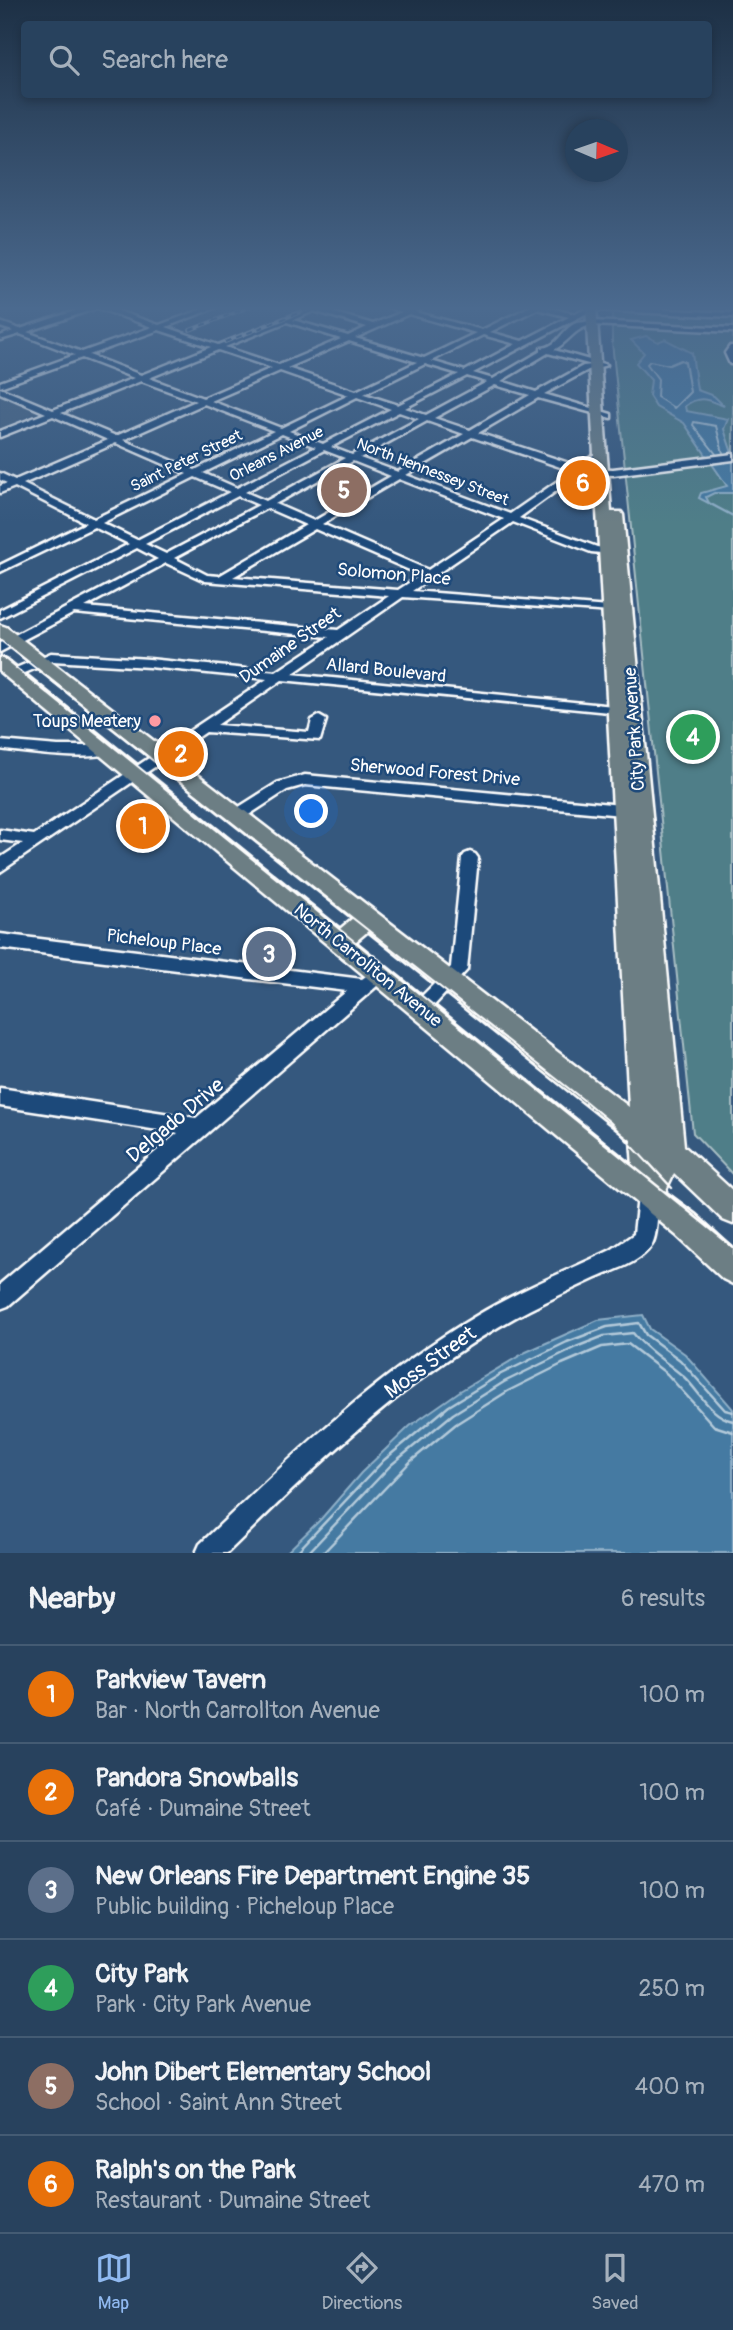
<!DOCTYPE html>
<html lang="en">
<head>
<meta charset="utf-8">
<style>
	:root { --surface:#28425e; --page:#344d67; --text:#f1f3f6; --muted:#a5b0bc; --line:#445b73; --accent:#90b9f0 }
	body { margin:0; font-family:Pangolin,sans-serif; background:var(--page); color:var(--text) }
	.compass { position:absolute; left:565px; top:119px; width:63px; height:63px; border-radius:50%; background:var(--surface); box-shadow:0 4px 10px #0003; rotate:92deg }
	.you { position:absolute; left:312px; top:812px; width:24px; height:24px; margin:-18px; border:5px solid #fff; border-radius:50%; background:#1a73e8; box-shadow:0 0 0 10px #1a73e833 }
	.badge { display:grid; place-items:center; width:46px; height:46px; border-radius:50%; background:var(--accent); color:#fff; font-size:23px; font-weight:700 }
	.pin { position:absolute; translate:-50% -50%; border:4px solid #fff; box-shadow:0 2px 7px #0006 }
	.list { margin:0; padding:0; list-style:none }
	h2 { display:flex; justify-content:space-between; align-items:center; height:91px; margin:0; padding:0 28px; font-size:30px }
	h2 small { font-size:23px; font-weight:400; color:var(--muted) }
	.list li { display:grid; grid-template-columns:46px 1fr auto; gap:21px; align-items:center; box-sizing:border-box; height:98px; padding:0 28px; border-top:2px solid var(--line) }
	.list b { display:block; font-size:26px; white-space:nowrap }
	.list p { margin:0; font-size:23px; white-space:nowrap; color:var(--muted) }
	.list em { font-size:23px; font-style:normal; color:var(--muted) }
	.icon { flex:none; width:38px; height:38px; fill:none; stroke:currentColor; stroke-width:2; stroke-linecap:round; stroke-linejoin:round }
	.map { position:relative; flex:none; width:733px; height:1553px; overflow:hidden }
	.search { position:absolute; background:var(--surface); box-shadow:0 4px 10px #0003; left:21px; right:21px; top:21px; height:77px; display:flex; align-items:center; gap:18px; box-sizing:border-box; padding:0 24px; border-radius:7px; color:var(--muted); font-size:26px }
	.sheet { height:679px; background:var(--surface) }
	nav { display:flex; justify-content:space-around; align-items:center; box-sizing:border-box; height:98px; border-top:2px solid var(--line); background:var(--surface); font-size:19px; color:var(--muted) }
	nav a { display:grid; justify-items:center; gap:4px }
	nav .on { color:var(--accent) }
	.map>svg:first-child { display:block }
	.built { fill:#456281 }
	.green { fill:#507e88; stroke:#a8bec4; stroke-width:2 }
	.water { fill:#447aa2; stroke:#8fafc7; stroke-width:2 }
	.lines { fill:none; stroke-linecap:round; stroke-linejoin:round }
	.shore-far1 { stroke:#b4cada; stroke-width:2 }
	.shore { stroke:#b4cada; stroke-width:2.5 }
	.minor-casing { stroke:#fff; stroke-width:5 }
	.major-casing { stroke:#fff; stroke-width:5 }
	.minor { fill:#1f4a7a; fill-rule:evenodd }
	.major { fill:#6c7e84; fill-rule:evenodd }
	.tram-far1 { stroke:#fff; stroke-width:2 }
	.tram { stroke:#fff; stroke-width:2.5 }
	.rail-casing { stroke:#fff; stroke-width:3.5 }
	.rail { stroke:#1f4a7a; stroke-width:2; stroke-dasharray:6; stroke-linecap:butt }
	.poi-dot { fill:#ff9aa2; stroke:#1f4a7a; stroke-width:2.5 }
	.labels { text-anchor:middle; stroke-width:5; stroke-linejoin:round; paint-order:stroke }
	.far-street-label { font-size:16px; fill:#fff; stroke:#1f4a7a }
	.street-label { font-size:18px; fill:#fff; stroke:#1f4a7a }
	.poi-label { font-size:18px; fill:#fff; stroke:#1f4a7a; text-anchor:end }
	.near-street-label { font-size:21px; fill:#fff; stroke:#1f4a7a }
</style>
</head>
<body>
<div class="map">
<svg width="733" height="1553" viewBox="0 0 733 1553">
	<rect width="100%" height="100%" fill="#35587e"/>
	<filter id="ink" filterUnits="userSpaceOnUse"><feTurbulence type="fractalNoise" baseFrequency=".0143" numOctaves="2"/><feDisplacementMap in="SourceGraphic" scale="14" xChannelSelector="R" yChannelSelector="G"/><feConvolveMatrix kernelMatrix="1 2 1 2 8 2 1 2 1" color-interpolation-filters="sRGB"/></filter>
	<g filter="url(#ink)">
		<polygon class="built" points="0,395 38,412 0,428"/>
		<polygon class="green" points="612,312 733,317 733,1175 693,1133 612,342"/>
		<g class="water">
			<path d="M646 336 658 342 665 339 692 353 697 390 714 396 724 406C709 401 701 394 685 406L686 411 728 419 724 429 733 456V493H714L706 497 709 503 733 516 699 498 701 493 727 486 684 423 656 407 649 396 651 380 636 363 644 353 631 340Z"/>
			<polygon points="643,1315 650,1329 685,1354 733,1409 733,1553 286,1553 321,1519 361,1473 410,1426 460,1391 526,1352 598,1320"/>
		</g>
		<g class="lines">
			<g class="shore-far1">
				<polygon points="681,360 685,362 690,392 674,408 657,397 658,379 647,364 650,361 669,365"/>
				<polyline points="716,454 693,425 694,422 716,426 723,453"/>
			</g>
			<g class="shore">
				<polyline points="296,1553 384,1460 449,1406 501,1374 567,1342 607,1327 639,1323 646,1335 680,1360 725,1410 733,1412"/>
				<path d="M308 1553 391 1465 453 1414 504 1382 576 1347 604 1336 633 1333C647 1351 667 1362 684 1377 700 1392 710 1416 733 1421"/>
				<polyline points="323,1553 411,1461 456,1424 508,1391 562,1364 602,1347 628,1344 667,1374 714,1426 733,1432"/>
			</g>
			<g class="minor-casing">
				<g id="minor">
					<path d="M90 306H104L159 325 211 306H220L166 327 218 345 315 306H324L321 309 373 324 402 312 384 306 408 310 416 306H425L415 312 482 330 531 306H542L575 314 592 306 733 313V317L593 310 473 373 493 379 541 351V348C558 347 561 331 574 324 579 322 587 322 592 321L733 328V332L592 325C573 329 570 341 554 350L607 365 588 370 544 394 611 414V418L538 398 478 433 578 466 598 452H604V456L588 468 613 469 733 454V460L613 475 581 473 519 518 597 547 622 551V555L591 552 513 522 412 591 621 608 627 611 625 613 403 597 292 674 624 707 629 708 631 711 629 714 282 680 217 725 309 732 312 720 319 716 326 720 320 740 206 732 0 872V858L23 843 0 840V830L34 835 267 679 149 667 53 661 13 678 7 674 9 671 51 653 149 659 276 672 329 637 74 613 0 652V643L158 559 137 548 0 618V610L129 544 94 527 0 572V565L86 523 15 487 0 493V486L7 483 0 480V473L15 480 108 440 53 416 0 437V431L46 413 0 393V388L53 410 134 378 82 358 0 387V382L75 355 20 334 0 340V336L13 331 0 327V322L20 329ZM97 308 152 327 82 352 27 332ZM537 309 569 317 522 341 490 332ZM314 311 367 327 348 336 293 320ZM409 314 476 333 424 358 355 338ZM287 322 341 339 279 365 225 347ZM159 330 211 347 141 375 89 355ZM483 335 516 344 465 371 431 361ZM349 341 417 362 356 391 287 368ZM218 350 272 368 203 398 149 378ZM548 353 592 365 583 366 536 392 501 381ZM425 364 459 374 398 405 364 394ZM280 371 349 395 281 428 211 401ZM467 376 487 382 426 415 405 408ZM141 381 196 401 116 436 61 413ZM495 385 530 395 470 430 434 418ZM357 397 391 409 323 444 289 431ZM204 404 274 431 195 470 123 440ZM399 412 419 419 352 455 331 447ZM427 421 464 434 398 472 360 458ZM282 434 316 447 237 488 203 473ZM472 437 572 471 510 514 406 475ZM116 443 187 474 94 519 23 484ZM324 450 345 458 266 501 245 492ZM353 461 391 476 314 521 275 504ZM195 477 230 492 137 540 102 523ZM399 479 504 519 428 570 322 524ZM238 496 259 505 166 554 145 544ZM267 508 306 525 219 576 207 575 174 558ZM315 529 421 575 398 590 233 577ZM166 563 205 581 389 596 338 630 85 607Z"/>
					<polygon points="730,346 733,346 733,364 730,364 725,353"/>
					<path d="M0 741 58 746H105L112 751C100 763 20 752 0 749Z"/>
					<polygon points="305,775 632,806 639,811 632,816 305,785 287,790 241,820 236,821 229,816 231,812 277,783"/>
					<polygon points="470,852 475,854 478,858 467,970 427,1013 421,1015 415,1013 412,1008 415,1003 451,967 462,858 465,854"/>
					<polygon points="0,934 362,979 379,967 385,969 387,974 385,979 8,1306 0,1309 0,1284 178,1133 0,1106 0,1088 196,1118 347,991 0,948"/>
					<path d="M648 1186 655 1189C659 1198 658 1237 651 1246 640 1263 614 1270 596 1278 574 1288 551 1299 529 1310 414 1370 319 1463 227 1553H196L200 1544C286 1462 373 1377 476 1316 519 1290 565 1272 611 1250L634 1234 638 1196 641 1189Z"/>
				</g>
			</g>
			<g class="major-casing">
				<path id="major" d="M586 306H596L611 512H621L623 515 684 1146 733 1191V1224L723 1220 674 1173 665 1192 696 1215 733 1249V1284L723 1279 676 1235 0 672V658L6 659 340 929 353 918 0 638V625L6 627 629 1107ZM368 931 631 1140 633 1166 355 942Z"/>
			</g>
			<use href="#minor" class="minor"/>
			<use href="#major" class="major"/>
			<g class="tram-far1">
				<polyline points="0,640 586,1102 610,1122 649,1164"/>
				<polyline points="0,655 630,1164"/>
			</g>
			<g class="tram">
				<polyline points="628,1162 733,1247"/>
				<polyline points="648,1162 672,1188"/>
			</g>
			<g class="rail-casing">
				<g id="rail">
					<polyline points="190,330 252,306"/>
					<polyline points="225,342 316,306"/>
				</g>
			</g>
			<use href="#rail" class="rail"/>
		</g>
	</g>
	<linearGradient id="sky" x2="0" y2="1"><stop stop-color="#1d3045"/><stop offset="0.59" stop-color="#4b6a8f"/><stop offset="1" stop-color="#4b6a8f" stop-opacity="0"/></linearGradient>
	<rect width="733" height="523" fill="url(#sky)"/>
	<circle class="poi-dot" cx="155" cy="721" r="7"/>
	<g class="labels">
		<g class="far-street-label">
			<text transform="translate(276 453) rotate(-27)" y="6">Orleans Avenue</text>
			<text transform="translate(186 460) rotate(-26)" y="6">Saint Peter Street</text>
			<text transform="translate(433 471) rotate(21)" y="6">North Hennessey Street</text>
		</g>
		<g class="street-label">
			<text transform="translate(394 574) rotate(5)" y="6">Solomon Place</text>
			<text transform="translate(290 645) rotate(-35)" y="6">Dumaine Street</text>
			<text transform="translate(386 670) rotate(6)" y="6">Allard Boulevard</text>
			<text transform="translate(634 729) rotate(-94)" y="6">City Park Avenue</text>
			<text transform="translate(435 772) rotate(5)" y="6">Sherwood Forest Drive</text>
			<text transform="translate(164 942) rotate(7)" y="6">Picheloup Place</text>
			<text transform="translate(368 965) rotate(39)" y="6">North Carrollton Avenue</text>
		</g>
		<g class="poi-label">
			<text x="141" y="727">Toups Meatery</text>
		</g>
		<g class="near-street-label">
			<text transform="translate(175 1120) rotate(-40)" y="7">Delgado Drive</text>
			<text transform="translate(430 1362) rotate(-36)" y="7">Moss Street</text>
		</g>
	</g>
</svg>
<svg class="compass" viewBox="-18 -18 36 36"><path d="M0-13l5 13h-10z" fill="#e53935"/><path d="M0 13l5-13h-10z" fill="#a5b0bc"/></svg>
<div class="you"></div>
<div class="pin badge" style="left:143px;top:826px;background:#e8710a">1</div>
<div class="pin badge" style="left:181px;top:754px;background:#e8710a">2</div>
<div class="pin badge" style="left:269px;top:954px;background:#5c6f8a">3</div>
<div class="pin badge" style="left:693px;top:737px;background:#2e9e5b">4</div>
<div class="pin badge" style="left:344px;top:490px;background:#8d6e63">5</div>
<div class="pin badge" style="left:583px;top:483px;background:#e8710a">6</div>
<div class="search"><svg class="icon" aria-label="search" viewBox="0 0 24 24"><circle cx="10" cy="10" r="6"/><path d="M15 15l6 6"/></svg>Search here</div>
</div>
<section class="sheet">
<h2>Nearby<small>6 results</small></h2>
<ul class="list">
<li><span class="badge" style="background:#e8710a">1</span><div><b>Parkview Tavern</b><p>Bar · North Carrollton Avenue</p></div><em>100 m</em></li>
<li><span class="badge" style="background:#e8710a">2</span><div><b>Pandora Snowballs</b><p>Café · Dumaine Street</p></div><em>100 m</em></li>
<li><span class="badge" style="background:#5c6f8a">3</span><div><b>New Orleans Fire Department Engine 35</b><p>Public building · Picheloup Place</p></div><em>100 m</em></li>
<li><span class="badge" style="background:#2e9e5b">4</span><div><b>City Park</b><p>Park · City Park Avenue</p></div><em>250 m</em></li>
<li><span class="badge" style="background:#8d6e63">5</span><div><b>John Dibert Elementary School</b><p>School · Saint Ann Street</p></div><em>400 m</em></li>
<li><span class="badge" style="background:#e8710a">6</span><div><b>Ralph's on the Park</b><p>Restaurant · Dumaine Street</p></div><em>470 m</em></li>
</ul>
</section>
<nav>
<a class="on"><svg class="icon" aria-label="map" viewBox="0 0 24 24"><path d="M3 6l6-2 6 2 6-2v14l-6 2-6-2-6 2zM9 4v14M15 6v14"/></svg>Map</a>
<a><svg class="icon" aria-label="directions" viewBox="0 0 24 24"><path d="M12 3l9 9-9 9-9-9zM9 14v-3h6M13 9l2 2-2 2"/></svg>Directions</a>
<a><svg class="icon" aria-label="saved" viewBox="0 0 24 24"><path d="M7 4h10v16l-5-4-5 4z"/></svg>Saved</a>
</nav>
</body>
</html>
